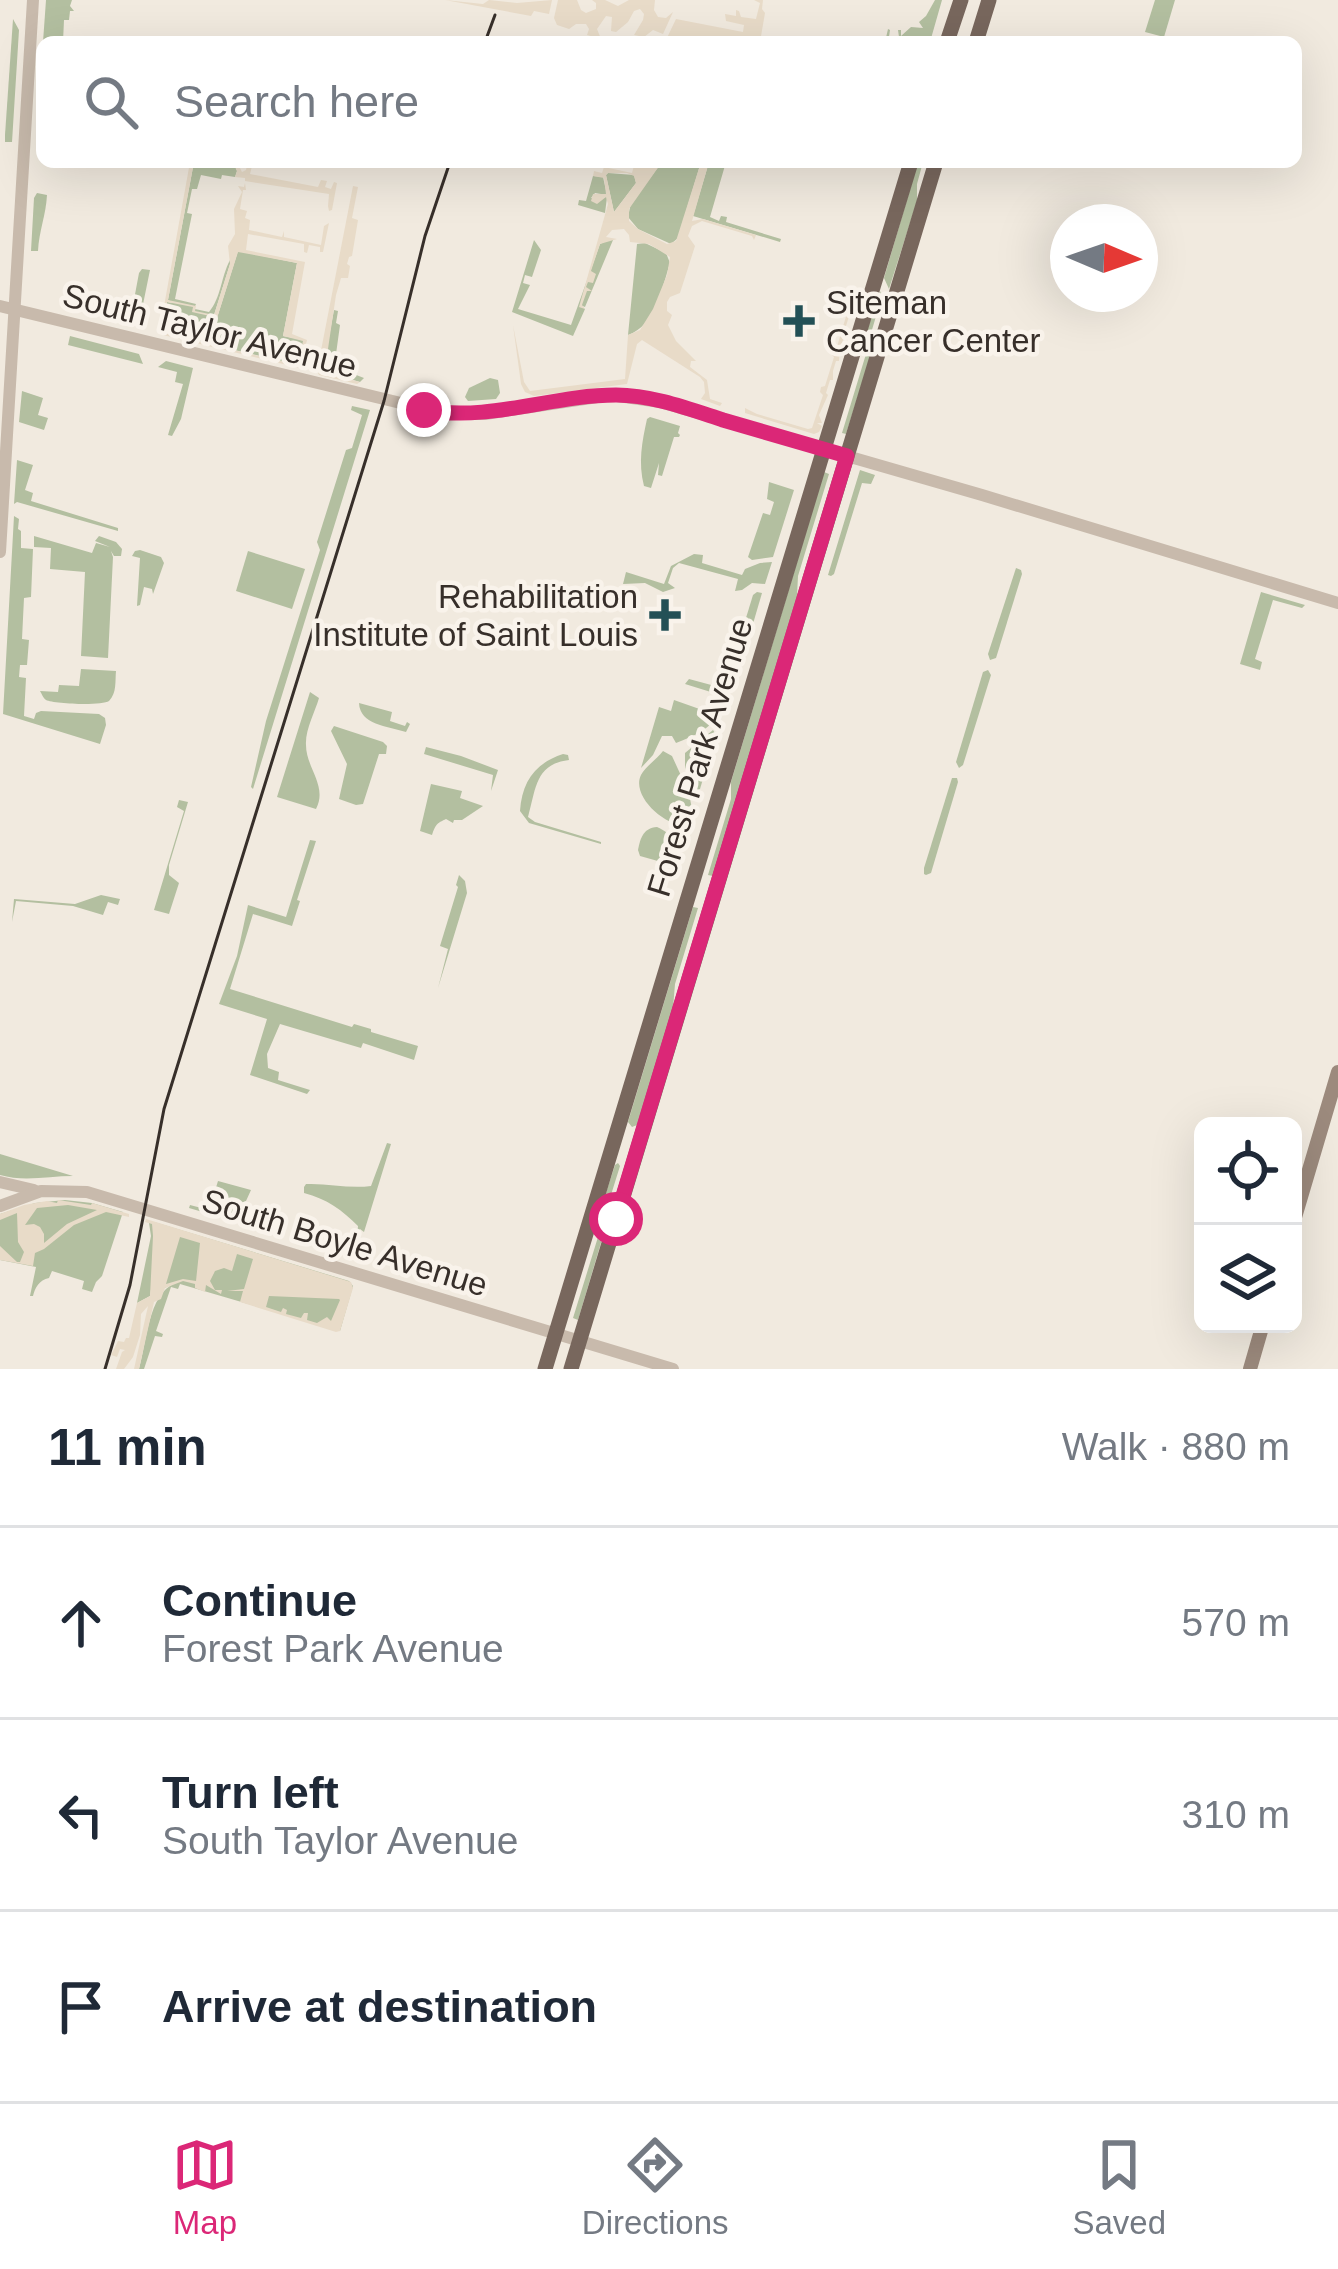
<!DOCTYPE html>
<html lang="en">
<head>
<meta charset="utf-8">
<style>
	:root { --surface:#fff; --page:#f2f2f3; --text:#1f2937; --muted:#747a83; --line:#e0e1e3; --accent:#db2777 }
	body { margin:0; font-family:Arial,sans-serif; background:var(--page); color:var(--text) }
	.controls { position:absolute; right:36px; bottom:36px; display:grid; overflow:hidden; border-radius:18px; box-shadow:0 12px 48px #0002 }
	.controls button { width:108px; height:108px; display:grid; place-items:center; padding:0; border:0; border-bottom:3px solid var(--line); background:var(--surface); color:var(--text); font:60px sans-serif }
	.compass { position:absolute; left:1050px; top:204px; width:108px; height:108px; border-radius:50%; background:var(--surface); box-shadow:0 12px 48px #0002; rotate:92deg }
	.stop { position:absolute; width:36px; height:36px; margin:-27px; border:9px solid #db2777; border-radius:50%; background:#fff }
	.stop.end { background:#db2777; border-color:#fff; box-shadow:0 3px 12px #0008 }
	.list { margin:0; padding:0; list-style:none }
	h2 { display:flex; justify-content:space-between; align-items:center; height:156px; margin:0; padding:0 48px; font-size:51px }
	h2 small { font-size:39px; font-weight:400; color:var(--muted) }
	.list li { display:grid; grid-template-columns:78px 1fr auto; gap:36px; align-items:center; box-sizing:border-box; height:192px; padding:0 48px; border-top:3px solid var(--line) }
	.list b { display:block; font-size:45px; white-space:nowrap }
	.list p { margin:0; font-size:39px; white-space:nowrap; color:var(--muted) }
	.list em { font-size:39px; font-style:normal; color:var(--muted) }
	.icon { flex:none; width:66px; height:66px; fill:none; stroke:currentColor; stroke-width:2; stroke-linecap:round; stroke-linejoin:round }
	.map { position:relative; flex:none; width:1338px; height:1369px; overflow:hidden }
	.search { position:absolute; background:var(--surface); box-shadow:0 12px 48px #0002; left:36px; right:36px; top:36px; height:132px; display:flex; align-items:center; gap:30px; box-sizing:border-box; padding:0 42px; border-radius:18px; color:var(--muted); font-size:45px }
	.sheet { height:732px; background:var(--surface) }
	nav { display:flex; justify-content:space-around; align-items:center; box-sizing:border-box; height:168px; border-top:3px solid var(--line); background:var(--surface); font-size:33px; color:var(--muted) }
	nav a { display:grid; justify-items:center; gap:6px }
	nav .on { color:var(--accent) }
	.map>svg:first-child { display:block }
	.green { fill:#b3bfa0 }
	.plaza { fill:#e8dbc8; fill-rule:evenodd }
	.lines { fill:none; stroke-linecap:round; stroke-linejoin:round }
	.tertiary { stroke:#c8baac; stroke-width:12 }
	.secondary { stroke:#9c8a7d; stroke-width:14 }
	.primary { stroke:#78675d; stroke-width:15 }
	.tram { stroke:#372f2a; stroke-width:3 }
	.route { stroke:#db2777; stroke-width:15 }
	.poi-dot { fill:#235056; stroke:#f9f3eb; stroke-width:4.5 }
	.labels { text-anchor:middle; stroke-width:9; stroke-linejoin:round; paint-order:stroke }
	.poi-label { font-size:33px; fill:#372f2a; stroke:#f9f3eb; text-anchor:start }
	.street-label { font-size:33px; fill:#372f2a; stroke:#f9f3eb }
</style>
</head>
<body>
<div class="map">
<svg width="1338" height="1369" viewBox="0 0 1338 1369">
	<rect width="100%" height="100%" fill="#f1eadf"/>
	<g class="green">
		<polygon points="46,0 72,0 70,6 74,11 70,11 69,20 64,20 63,42 43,42"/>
		<polygon points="935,0 942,0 930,42 885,42 888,29 890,30 889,37 899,37 898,30 901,30 901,36 911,27 923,28 919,22 926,16"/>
		<polygon points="1155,0 1175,0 1164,37 1145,32"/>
		<polygon points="13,19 19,30 12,142 5,142 5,135"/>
		<path d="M194 162H233L237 171 235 177 222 175 221 179 201 175 197 189H192L187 213 192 214 175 299 196 304 193 311 195 312V309L209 312C221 298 221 277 230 260V264L214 315 209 314 211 320 200 342 161 330 167 302 173 303 168 300Z"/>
		<polygon points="662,162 701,162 678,238 671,244 638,229 628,217 631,203"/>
		<polygon points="709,162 726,162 710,217 719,221 721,216 727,217 726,222 781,239 780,242 693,216"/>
		<polygon points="918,162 923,162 917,184 917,201 889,289 884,278"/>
		<polygon points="608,173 634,175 636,183 614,212 606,175"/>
		<polygon points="593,176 603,177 607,195 595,193 591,198 607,197 605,213 578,205 579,200 586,201"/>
		<path d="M37 193 47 195C46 215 39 231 38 251H31L34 198Z"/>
		<polygon points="610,239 613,240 585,307 580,305 585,309 573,336 512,312 534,240 541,250 532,277 525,275 523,283 530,285 518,309 571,325 600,244"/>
		<path d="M645 243 666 253 670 263C662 288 655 326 628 335L637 244Z"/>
		<polygon points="238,251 297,263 283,336 304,340 299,365 204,343 217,318"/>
		<polygon points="142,269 150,270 139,324 119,322 120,320 130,321 139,273"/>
		<polygon points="880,291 882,296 869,340 871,354 846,434 842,433 866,354 864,340"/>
		<polygon points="334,310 338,311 336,323 340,325 336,354 344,360 346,371 364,378 360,382 326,372 326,353"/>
		<polygon points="70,336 139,354 143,364 68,345"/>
		<polygon points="166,361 193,368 181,419 172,436 168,435 183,384 175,382 177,372 158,367"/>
		<polygon points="490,378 498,380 500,393 496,399 468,401 465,397 469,388"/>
		<polygon points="22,391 43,398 38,415 48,418 44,430 19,422"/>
		<polygon points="352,406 370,410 253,789 251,787 266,721 320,550 317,542 346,450 352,448 362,415 351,410"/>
		<path d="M650 417 680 426 678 433 680 435 679 437H674L662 476 658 475 659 463 651 488 644 486C638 462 642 442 647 419Z"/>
		<polygon points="17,460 33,465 25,490 33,493 31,501 118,528 118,531 17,502 14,504"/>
		<polygon points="860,470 875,475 871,484 862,483 834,574 831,576 828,575"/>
		<polygon points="824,472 829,474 798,576 797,596 713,876 708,875 731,799 731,782"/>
		<polygon points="769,482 794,490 773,557 752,560 748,557 763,513 770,515 774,502 767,499"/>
		<polygon points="14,516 19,519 18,529 21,531 21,548 33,549 31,597 24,598 22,639 29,640 27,665 20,665 19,677 26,678 24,716 34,719 36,713 41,711 99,714 105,718 106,725 100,744 3,714"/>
		<polygon points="34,536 92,553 96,543 110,547 95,541 99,536 116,542 122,549 121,556 114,556 111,551 113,557 108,658 81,656 85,572 50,569 51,548 34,547"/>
		<polygon points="140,550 161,557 164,563 153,594 152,589 144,587 140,605 137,606 140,558 132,556 135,551"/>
		<polygon points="248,551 305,569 292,609 236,591"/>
		<polygon points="694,554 703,555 702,563 742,575 745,569 760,563 772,562 765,584 752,583 742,590 735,591 738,579 679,563 673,568 668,583 675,588 663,592 645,583 623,584 626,572 664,584 671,566"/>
		<polygon points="1016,568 1021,570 1022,574 996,658 990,660 988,654"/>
		<polygon points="757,592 762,593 738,675 731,672 731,667 753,595"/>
		<polygon points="1261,592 1305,605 1302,608 1273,600 1255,659 1262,662 1260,670 1240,664"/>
		<path d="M81 669 116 671C115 681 117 693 109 701 102 706 54 704 46 700 43 698 42 694 40 691L58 692 59 685 79 686Z"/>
		<polygon points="988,670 991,675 963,765 959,768 956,762 983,672"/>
		<path d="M689 679 715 686 721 691 718 706 721 713C709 729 695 736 676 743L672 736H662L653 755 641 768 659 707 671 711 674 700 708 712 714 693 685 684Z"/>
		<path d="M310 692 319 698C315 712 305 730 306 745 306 768 328 786 316 809L277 797Z"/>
		<path d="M359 703 392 712 390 721 405 726 407 722 410 724 406 732C387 726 360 725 359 703Z"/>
		<polygon points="334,726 383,742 387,746 386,754 379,754 363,804 356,805 339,799 347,764 331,731"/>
		<polygon points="713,730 716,735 700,789 696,790 685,768 685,753"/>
		<polygon points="426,747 461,756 498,770 491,791 493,775 424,754"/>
		<path d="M663 751 672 756 689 793 693 815 684 825C663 825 631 795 641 775 645 767 657 759 663 751Z"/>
		<path d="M563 754 568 755 569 760C535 764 536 789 528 817L535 822 601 842V844L529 823 520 811C522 782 535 763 563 754Z"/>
		<polygon points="952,778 957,778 958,782 931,873 926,875 924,874 924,868"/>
		<path d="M431 784 462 791 460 798 483 806 462 820H454L453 823 446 819C438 823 436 823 432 835L420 831Z"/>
		<polygon points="179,800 188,802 169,865 169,875 179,883 169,914 154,910 184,811 177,807"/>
		<path d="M657 827C672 833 681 848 677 864L672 865 640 856 638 850C640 839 643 828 657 827Z"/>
		<polygon points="310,840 316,841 297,900 300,901 292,926 253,914 230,989 352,1027 354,1024 371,1029 371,1032 418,1046 414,1060 363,1043 361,1048 280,1024 267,1054 268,1068 279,1072 278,1080 310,1090 307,1094 250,1075 267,1019 219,1004 237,956 248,905 286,917"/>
		<polygon points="459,875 465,881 467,893 438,988 448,949 440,946 458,887 456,885"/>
		<polygon points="101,895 120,899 118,905 108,902 103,915 73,906 16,901 12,922 14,899 75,904"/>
		<polygon points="693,907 698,908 675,984 673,1008 637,1125 632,1127 628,1122"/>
		<path d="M387 1143 391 1144 364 1232 360 1229 357 1236 358 1226C342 1210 327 1199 304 1193V1187L306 1184C328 1183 349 1189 371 1186Z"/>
		<path d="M0 1154 73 1176C49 1176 24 1182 0 1175Z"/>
		<polygon points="618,1163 620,1166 606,1211 603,1236 578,1320 573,1318 598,1237 600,1211 615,1165"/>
		<polygon points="218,1181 251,1190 246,1201 235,1206 230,1220 189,1208 190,1205 209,1210"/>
		<path d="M65 1200 92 1203 123 1212 102 1276 96 1282 92 1292 82 1289 84 1281 52 1271 49 1278C39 1280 35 1288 33 1296H30L36 1267 0 1260V1214L35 1203Z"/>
		<path d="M154 1222 349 1281 353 1286 340 1331 180 1284 178 1289 171 1287 156 1331 163 1334 162 1337 155 1336 144 1369H139C147 1341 148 1295 175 1283L156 1292 153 1276 150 1296 137 1303 151 1236 149 1223Z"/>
	</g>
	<g class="plaza">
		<polygon points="445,0 483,4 489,0 517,3 552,0 549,14 534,11 531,16"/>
		<polygon points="558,0 577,0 581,10 586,13 596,9 596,3 592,0 605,0 618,6 629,0 655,0 654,10 658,17 666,18 673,12 663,34 653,30 644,37 634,35 643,20 644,14 640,9 634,11 628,22 616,32 611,31 612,17 606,16 597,29 601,39 587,35 589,29 586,24 576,24 569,29 557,25 554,18"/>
		<polygon points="754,0 763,0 762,9 765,13 760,42 706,42 679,36 674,36 673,41 677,42 665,42 676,19 743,32 744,25 726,21 725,14 736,16 736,10 739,11 741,17 756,19 760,3"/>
		<path d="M190 162H194L168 300 196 306 195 311 214 315 230 264 228 246 235 234 234 209 242 192 238 186 244 187 245 183 246 190H243L240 209 247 211 245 218 250 220 249 230 282 237 284 231V237L321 245 324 226 329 223 323 252H320V247L309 245 307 253 304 252V244L248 234 246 250 305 262 292 334 307 340 300 368 159 334ZM238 252 297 263 283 336 303 341 298 365 204 343 217 318ZM167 302 193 307 192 312 210 316 211 321 201 342 162 332Z"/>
		<polygon points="233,162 237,162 242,172 246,170 248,162 253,162 250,174 318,187 321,180 327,181 325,187 331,189 334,182 337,183 332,210 329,211 328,206 329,194 245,181 245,178 235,177 237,171"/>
		<path d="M635 162H662L629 209V221L638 229 667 244 676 241 701 162H709L692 221 703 219 756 235 754 240 752 236 702 221 692 226 688 236 695 246 680 293 670 297 667 302V311L672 315 668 325 676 341 696 361H691L690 367 707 380 710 399 722 403 720 406 701 399 705 393 704 382 700 377 642 340 637 344 627 384 534 396 525 392 521 384 513 325 524 382 530 391 625 379 628 335 640 330 653 309 667 275 670 257 649 244 630 242 629 235 624 229 612 230 606 237 617 239 600 244 591 271 596 274 593 283 588 282 586 287 592 291H587L582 305 585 309 579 307 608 204 606 197 597 204 591 201 593 194H606L604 178 593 176 594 171 602 173 604 167 632 173ZM608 173H627L634 176 636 183 614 212 606 175Z"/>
		<polygon points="353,186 358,187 352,218 358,220 352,256 349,257 347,264 350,266 348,278 341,278 336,295 325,369 329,374 360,382 357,384 319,375 317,371"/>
		<polygon points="852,288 860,291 856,294 845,329 847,331 840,347 839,361 836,361 833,371 833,380 830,380 826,393 828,395 819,415 822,423 817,423 822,426 819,432 814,434 745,413 745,408 757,414 808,429 812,428 823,395 820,392 821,387 825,386 834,357 831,354 833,350 836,350 853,293 851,291"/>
		<path d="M58 1200 91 1205 92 1203 129 1214V1217L106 1212 74 1225 44 1249 35 1253 33 1266 0 1260V1246L17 1262H20L24 1252 18 1242 17 1213 0 1220V1214L24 1205 47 1201 57 1203ZM68 1205 97 1210 67 1224 44 1243V1234L40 1227 34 1224 25 1225 37 1208Z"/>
		<path d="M146 1219 351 1282 353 1288 340 1331 336 1332 240 1302 243 1291H227L244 1289 253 1259 237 1254 232 1271 224 1268 215 1271 210 1281 215 1290H222L221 1294 206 1285 205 1292 195 1288V1284L183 1281 165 1288 161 1299 154 1302 139 1369H134L148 1306 141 1314 140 1335 133 1357 124 1369H116L122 1352 125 1350 120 1349 117 1357 111 1355 118 1341 124 1342 126 1338H129L137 1303 150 1296 153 1236 152 1224 145 1222ZM180 1237 200 1243 196 1281 183 1279 166 1284ZM269 1296 339 1299 340 1300 331 1321 327 1317 317 1323 307 1320 308 1313H304L301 1318 286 1314 287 1310 283 1308 281 1312 266 1307Z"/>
	</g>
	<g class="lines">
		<g class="tertiary">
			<polyline points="0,306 442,413 485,414 611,395 660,402 982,495 1338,603"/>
			<polyline points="0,552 33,0"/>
			<polyline points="0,1182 34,1190"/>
			<polyline points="0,1206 41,1191 87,1192 673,1369"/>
		</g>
		<g class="secondary">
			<polyline points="1293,1224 1338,1072"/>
			<polyline points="1250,1369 1263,1324"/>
		</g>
		<g class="primary">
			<polyline points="947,42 961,0"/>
			<polyline points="976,42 989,0"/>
			<polyline points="545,1369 911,162"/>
			<polyline points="571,1369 936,162"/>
		</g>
		<g class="tram">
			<polyline points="485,42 495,15"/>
			<polyline points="105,1369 130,1285 164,1109 384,401 425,236 450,162"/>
		</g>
	</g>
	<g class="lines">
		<path class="route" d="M424 410C491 422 551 395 616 395 652 395 689 409 723 420 765 432 806 444 847 456L616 1219"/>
	</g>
	<g class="poi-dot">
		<path d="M793 303h12v12h12v12h-12v12h-12v-12h-12v-12h12z"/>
		<path d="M659 597h12v12h12v12h-12v12h-12v-12h-12v-12h12z"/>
	</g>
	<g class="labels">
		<g class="poi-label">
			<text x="826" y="314">Siteman<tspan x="826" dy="38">Cancer Center</tspan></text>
			<text x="638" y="608" text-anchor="end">Rehabilitation<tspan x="638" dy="38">Institute of Saint Louis</tspan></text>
		</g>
		<g class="street-label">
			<text transform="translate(210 330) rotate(14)" y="12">South Taylor Avenue</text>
			<text transform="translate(699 757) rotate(-73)" y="12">Forest Park Avenue</text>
			<text transform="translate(345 1242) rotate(17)" y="12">South Boyle Avenue</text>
		</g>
	</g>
</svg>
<div class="controls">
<button><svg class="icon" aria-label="locate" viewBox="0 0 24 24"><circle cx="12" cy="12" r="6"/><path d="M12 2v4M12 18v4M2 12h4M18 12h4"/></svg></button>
<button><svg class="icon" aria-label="layers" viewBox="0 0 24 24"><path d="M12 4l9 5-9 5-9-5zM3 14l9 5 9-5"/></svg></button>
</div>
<svg class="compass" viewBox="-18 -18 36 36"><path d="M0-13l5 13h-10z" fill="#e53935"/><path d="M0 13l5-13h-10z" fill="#747a83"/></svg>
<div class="stop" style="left:616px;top:1219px"></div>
<div class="stop end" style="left:424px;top:410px"></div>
<div class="search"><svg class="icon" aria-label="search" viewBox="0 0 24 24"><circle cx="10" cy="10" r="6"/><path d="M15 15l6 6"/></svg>Search here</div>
</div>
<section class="sheet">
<h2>11 min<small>Walk · 880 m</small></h2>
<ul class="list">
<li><svg class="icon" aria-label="ahead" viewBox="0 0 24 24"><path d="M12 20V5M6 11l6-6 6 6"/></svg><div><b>Continue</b><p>Forest Park Avenue</p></div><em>570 m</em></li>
<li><svg class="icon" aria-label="left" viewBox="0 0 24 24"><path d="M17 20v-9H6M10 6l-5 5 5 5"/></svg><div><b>Turn left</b><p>South Taylor Avenue</p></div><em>310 m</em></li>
<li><svg class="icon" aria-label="arrive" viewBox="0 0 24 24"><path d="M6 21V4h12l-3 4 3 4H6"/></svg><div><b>Arrive at destination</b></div></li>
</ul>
</section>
<nav>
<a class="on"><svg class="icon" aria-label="map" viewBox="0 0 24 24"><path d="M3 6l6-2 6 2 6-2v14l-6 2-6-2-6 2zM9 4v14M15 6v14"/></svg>Map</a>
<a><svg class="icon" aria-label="directions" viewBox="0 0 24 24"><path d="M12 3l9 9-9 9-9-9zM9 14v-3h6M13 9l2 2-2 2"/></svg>Directions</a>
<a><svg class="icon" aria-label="saved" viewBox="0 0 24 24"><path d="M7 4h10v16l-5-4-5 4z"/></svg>Saved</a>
</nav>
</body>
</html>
